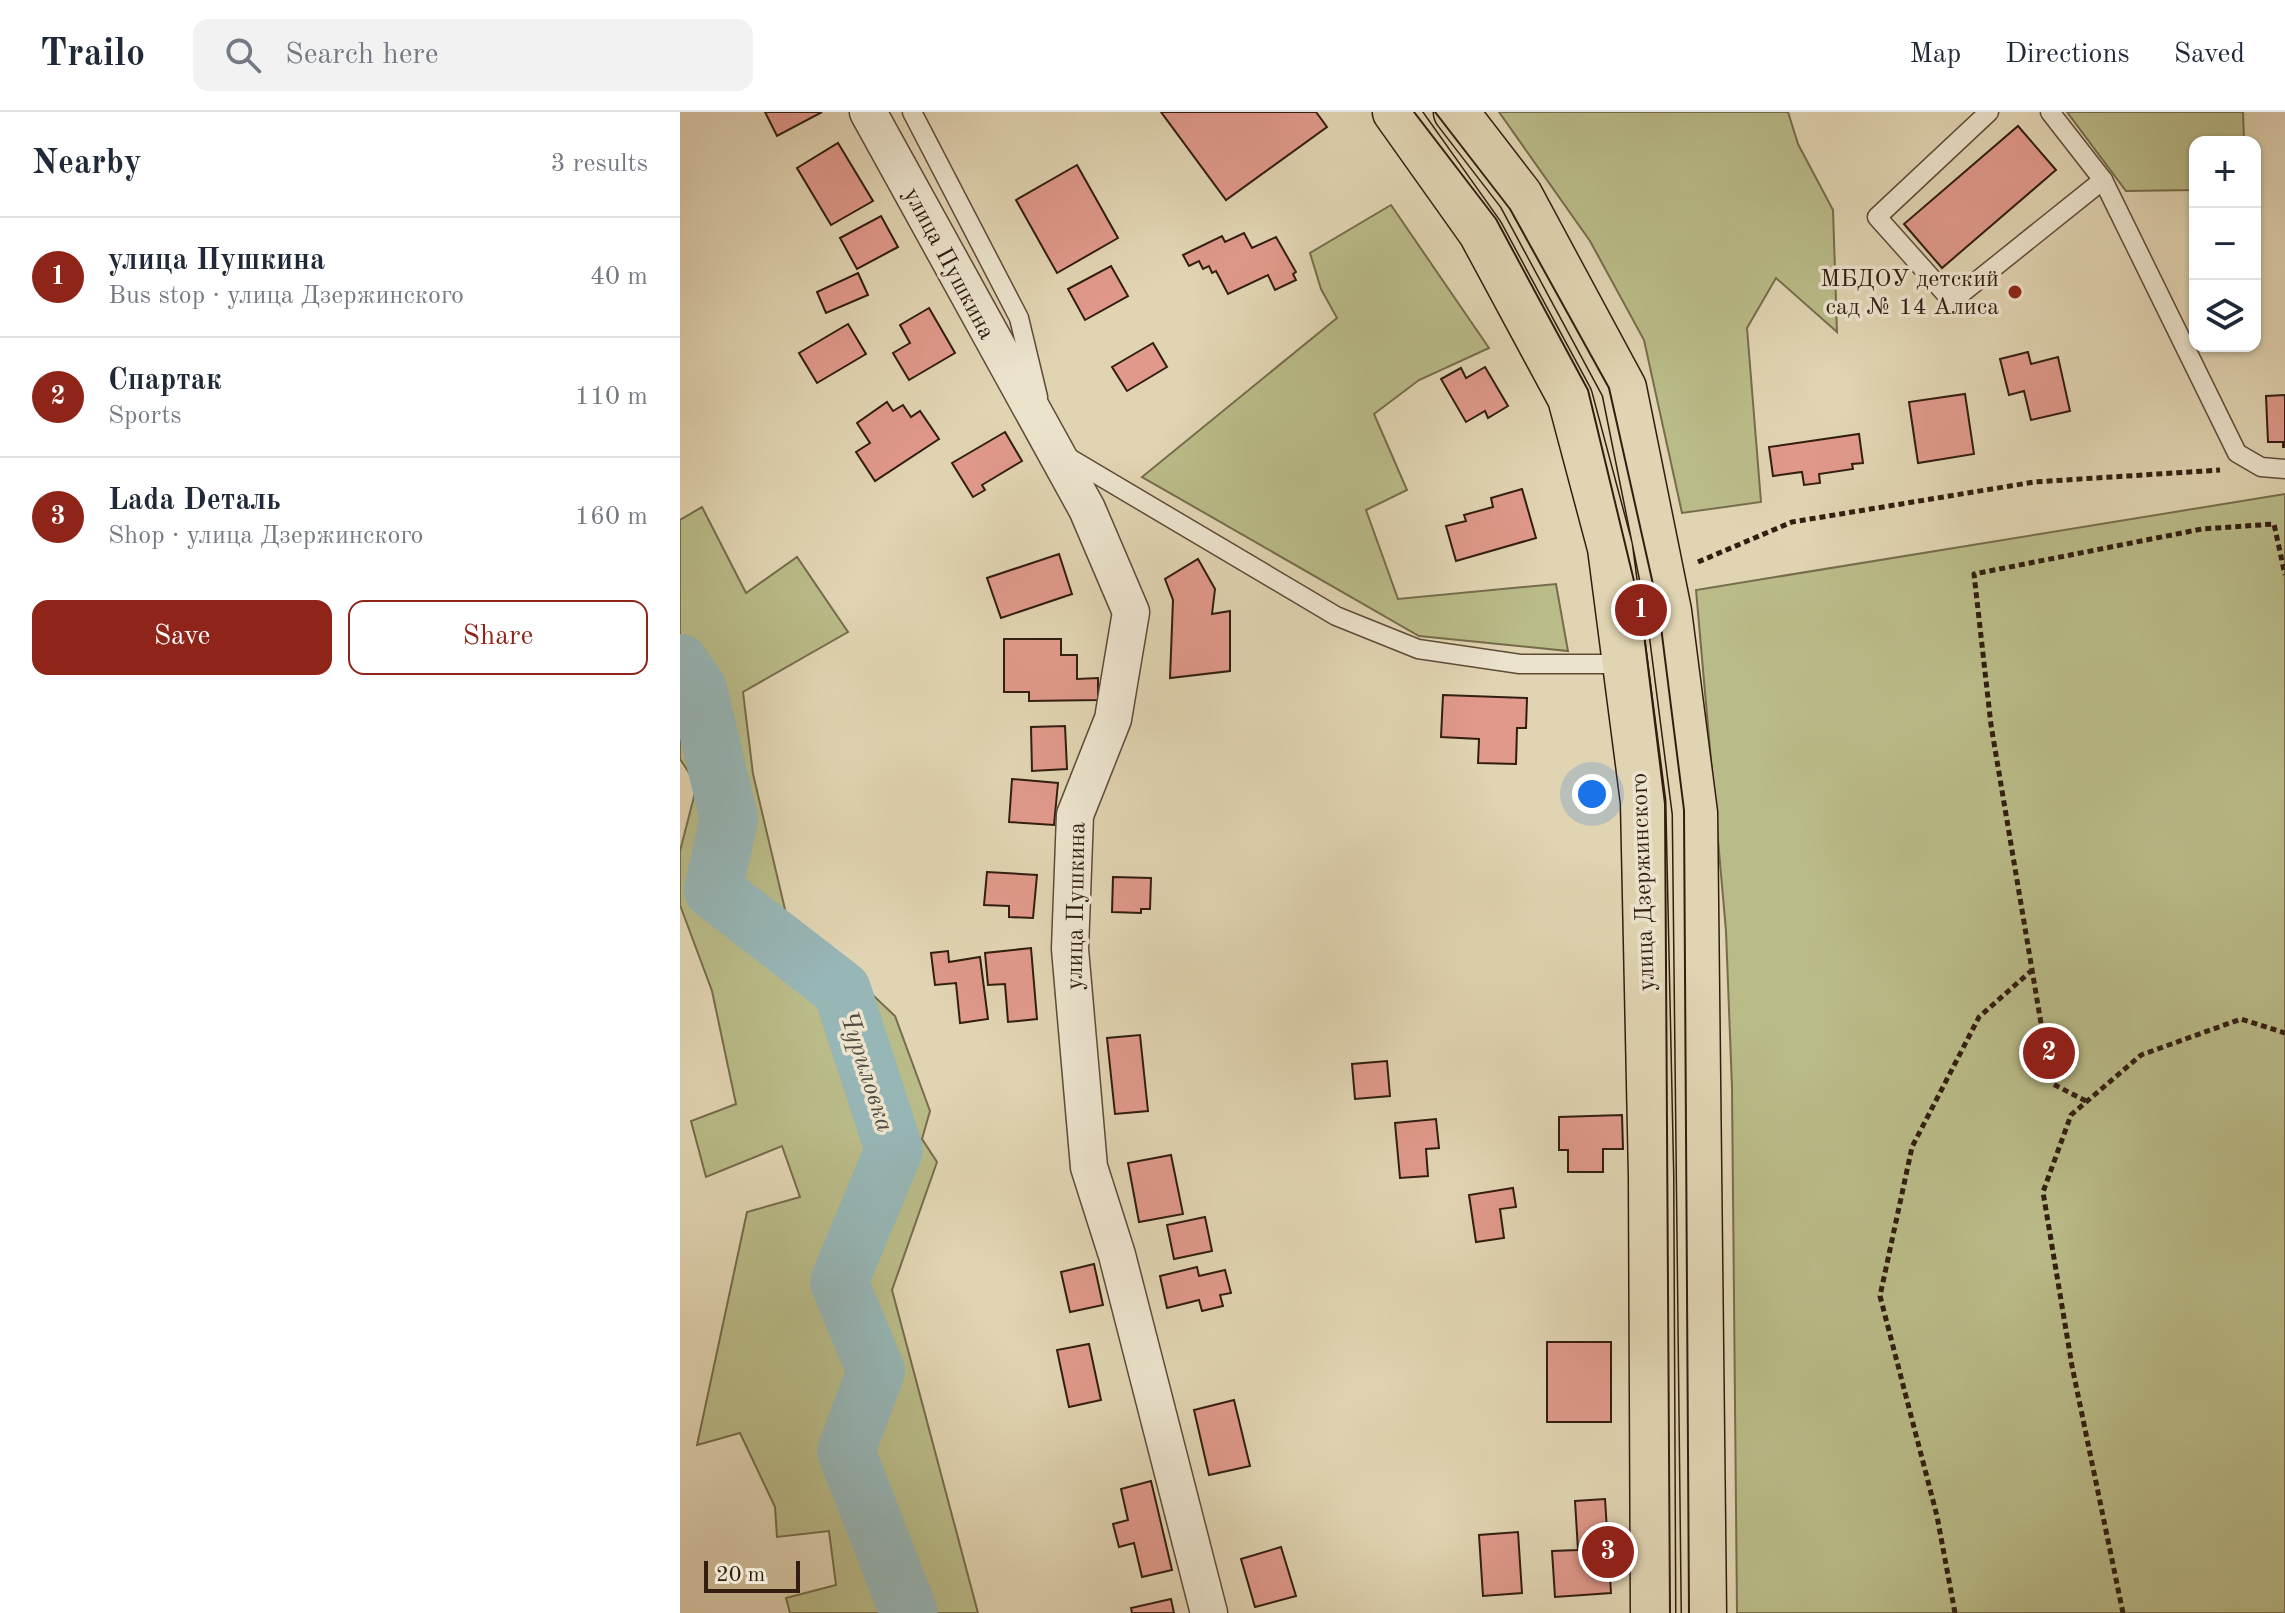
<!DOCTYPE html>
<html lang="en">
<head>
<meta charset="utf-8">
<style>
	:root { --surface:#fff; --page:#f2f2f3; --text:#1f2937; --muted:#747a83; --line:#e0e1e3; --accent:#8f2418 }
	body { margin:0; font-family:"Old Standard TT",serif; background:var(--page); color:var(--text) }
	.controls { position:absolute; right:24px; top:24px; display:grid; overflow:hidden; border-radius:16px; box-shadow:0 2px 6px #0004 }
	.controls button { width:72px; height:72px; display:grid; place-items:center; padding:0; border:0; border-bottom:2px solid var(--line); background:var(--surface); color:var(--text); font:40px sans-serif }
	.scale { position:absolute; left:24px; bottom:20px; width:96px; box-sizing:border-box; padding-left:8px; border:4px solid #321d10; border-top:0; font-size:22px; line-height:28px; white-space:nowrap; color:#321d10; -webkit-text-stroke:6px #ece3cd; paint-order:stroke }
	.you { position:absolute; left:912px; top:682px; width:28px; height:28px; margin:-20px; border:6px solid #fff; border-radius:50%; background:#1a73e8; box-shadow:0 0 0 12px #1a73e833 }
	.badge { display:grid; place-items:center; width:52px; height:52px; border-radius:50%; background:var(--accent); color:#fff; font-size:26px; font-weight:700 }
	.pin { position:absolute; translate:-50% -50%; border:4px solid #fff; box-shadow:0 2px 8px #0006 }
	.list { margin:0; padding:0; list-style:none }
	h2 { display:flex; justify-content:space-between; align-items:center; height:104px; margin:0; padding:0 32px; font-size:34px }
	h2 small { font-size:26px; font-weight:400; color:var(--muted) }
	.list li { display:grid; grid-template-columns:52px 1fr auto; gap:24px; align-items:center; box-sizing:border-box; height:120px; padding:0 32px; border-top:2px solid var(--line) }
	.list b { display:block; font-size:30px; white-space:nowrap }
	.list p { margin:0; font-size:26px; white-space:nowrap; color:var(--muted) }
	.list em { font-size:26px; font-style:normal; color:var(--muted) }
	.actions { display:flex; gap:16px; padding:24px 32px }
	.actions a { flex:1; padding:18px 0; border:2px solid var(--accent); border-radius:16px; text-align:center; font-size:28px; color:var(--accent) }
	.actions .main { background:var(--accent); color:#fff }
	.icon { flex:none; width:44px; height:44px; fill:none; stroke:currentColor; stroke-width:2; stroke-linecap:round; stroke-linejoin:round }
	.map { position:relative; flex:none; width:1605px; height:1501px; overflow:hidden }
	header { display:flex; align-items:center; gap:48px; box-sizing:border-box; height:112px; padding:0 40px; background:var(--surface); border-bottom:2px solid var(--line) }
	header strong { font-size:38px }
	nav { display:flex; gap:44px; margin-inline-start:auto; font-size:28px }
	.search { width:560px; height:72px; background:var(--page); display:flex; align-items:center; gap:20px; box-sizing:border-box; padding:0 28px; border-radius:16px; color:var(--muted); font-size:30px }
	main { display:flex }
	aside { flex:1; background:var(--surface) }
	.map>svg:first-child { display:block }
	.green { fill:#b9bb88; stroke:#766c4c; stroke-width:2 }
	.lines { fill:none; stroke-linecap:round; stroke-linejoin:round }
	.river { stroke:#97b6b6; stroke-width:58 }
	.building { fill:#e0998b; stroke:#321d10; stroke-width:2 }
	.lane-casing { stroke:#5e4b38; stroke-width:21 }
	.street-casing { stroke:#5e4b38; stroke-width:39 }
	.primary-casing { stroke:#321d10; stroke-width:47 }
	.path { stroke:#321d10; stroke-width:5; stroke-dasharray:6 4; stroke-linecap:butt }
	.lane { stroke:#ece3cd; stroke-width:18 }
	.street { stroke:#ece3cd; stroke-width:36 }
	.primary { stroke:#e1d4b2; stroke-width:44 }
	.tram { stroke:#321d10; stroke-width:2 }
	.poi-dot { fill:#8f2418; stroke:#ece3cd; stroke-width:3 }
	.labels { text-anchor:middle; stroke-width:7; stroke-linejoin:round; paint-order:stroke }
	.street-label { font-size:24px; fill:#321d10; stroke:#ece3cd }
	.poi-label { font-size:24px; fill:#321d10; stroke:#ece3cd; text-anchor:end }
	.water-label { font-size:26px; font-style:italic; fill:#504b42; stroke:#ece3cd }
</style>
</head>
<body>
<header>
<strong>Trailo</strong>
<div class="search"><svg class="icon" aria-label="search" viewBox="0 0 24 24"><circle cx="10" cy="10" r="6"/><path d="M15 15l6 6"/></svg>Search here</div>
<nav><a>Map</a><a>Directions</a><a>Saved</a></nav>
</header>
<main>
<aside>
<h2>Nearby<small>3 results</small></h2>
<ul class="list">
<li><span class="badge">1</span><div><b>улица Пушкина</b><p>Bus stop · улица Дзержинского</p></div><em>40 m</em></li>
<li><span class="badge">2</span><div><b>Спартак</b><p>Sports</p></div><em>110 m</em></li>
<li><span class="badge">3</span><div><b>Lada Dеталь</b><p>Shop · улица Дзержинского</p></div><em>160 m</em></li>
</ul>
<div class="actions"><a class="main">Save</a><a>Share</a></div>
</aside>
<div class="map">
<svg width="1605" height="1501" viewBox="0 0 1605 1501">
	<rect width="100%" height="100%" fill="#e1d4b2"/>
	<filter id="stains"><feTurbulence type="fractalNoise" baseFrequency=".0025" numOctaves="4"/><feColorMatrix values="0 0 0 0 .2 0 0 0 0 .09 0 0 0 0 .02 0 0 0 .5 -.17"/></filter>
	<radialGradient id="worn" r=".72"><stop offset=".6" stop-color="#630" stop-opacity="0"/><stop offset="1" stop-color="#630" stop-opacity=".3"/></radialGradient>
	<g class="green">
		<polygon points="819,0 1108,0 1118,32 1153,98 1157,220 1096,166 1067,216 1081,390 1002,401 964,228 910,129"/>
		<polygon points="1387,0 1563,0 1564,30 1515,30 1515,78 1446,79"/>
		<polygon points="711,93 809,236 739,268 694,302 727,378 686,398 718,487 876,472 888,539 739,524 462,365 657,206 641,177 630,141"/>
		<polygon points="1605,382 1605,1501 1057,1501 1052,976 1046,819 1016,478"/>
		<polygon points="22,395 66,481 117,445 168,520 63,580 73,662 112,827 156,848 215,904 250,999 242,1027 257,1050 212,1178 298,1501 110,1501 106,1486 156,1473 149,1419 97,1425 95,1395 60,1321 17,1333 67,1100 120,1085 102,1034 26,1065 11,1009 56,992 32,879 0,793 0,739 17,673 0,647 0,408"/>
	</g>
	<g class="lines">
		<polyline class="river" points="0,551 18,577 49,707 33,778 162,878 214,1038 159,1170 196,1259 166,1339 229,1501"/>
	</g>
	<g class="building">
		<polygon points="85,0 142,0 97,24"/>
		<polygon points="481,0 636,0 647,15 546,88"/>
		<polygon points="1338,14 1376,58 1262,156 1224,112"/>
		<polygon points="158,31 193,89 151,113 117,56"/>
		<polygon points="397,53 438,126 377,161 336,88"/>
		<polygon points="201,104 218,135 177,157 160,126"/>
		<polygon points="564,121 572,136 596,125 616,160 613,162 616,168 595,178 588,163 548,182 536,159 532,161 529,154 523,157 519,149 509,154 503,143 542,124 545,130"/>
		<polygon points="431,154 448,184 405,208 388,177"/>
		<polygon points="178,161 188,183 146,201 137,180"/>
		<polygon points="249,196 275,241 229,268 213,241 230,231 220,213"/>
		<polygon points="168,212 186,242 137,271 119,241"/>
		<polygon points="473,231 487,255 447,279 432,255"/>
		<polygon points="1348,240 1351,252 1378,245 1390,299 1351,308 1344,279 1329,283 1320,247"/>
		<polygon points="805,255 828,294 808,306 805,299 786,310 761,267 781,256 786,266"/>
		<polygon points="1285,282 1294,342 1238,351 1229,290"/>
		<polygon points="1605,283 1605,335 1603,335 1603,330 1588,330 1586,284"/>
		<polygon points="207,290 213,299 223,293 231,305 240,299 259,327 195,369 176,340 190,331 177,311"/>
		<polygon points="325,320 342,349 302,373 305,378 293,385 272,351"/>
		<polygon points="1179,322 1183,351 1172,352 1173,357 1139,362 1140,371 1124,373 1122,360 1093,364 1089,335"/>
		<polygon points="842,377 856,426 776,449 766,414 786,409 784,403 813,395 811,386"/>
		<polygon points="379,442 392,482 321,506 307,466"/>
		<polygon points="518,447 535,477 532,502 550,499 550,559 490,566 493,488 485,467"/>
		<polygon points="324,527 381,527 381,543 397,543 397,567 418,566 418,588 349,589 349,580 324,580"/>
		<polygon points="763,583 847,586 846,616 837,616 836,652 798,651 799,627 761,625"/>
		<polygon points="385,614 387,657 352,659 351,615"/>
		<polygon points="332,667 378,671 374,713 329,710"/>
		<polygon points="307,760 357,763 353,806 329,805 329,794 304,793"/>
		<polygon points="433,765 471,766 470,797 461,797 461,801 432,800"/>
		<polygon points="351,836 357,907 328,910 325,872 308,873 305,841"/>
		<polygon points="268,839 269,850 300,845 308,907 280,911 276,871 255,873 251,841"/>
		<polygon points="460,923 468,999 435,1002 427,926"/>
		<polygon points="707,949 710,984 675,987 672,952"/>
		<polygon points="942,1003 943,1037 923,1037 923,1060 888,1060 888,1038 879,1038 879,1005"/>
		<polygon points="756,1007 759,1036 746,1037 748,1064 720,1066 715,1011"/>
		<polygon points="491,1043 503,1102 459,1110 448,1051"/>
		<polygon points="833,1076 836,1095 820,1097 824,1126 796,1130 789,1083"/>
		<polygon points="525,1105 532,1139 494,1147 487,1113"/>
		<polygon points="414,1152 423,1193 390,1200 381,1160"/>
		<polygon points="517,1155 519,1164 545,1158 551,1181 540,1183 543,1194 522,1199 519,1188 487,1196 480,1164"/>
		<rect x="867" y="1230" width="64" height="80"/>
		<polygon points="409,1232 421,1288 389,1295 377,1238"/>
		<polygon points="554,1288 570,1354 529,1363 514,1298"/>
		<polygon points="471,1369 492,1458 462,1465 454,1431 439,1435 433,1412 448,1408 441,1377"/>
		<polygon points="925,1387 931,1481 875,1485 872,1439 898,1438 895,1389"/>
		<polygon points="838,1420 842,1481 803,1484 799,1423"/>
		<polygon points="601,1435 616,1484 575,1495 561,1447"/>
		<polygon points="491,1487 494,1501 452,1501 451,1496"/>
	</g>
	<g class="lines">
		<g class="lane-casing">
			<g id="lane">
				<polyline points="232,0 339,206 358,285"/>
				<polyline points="1309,0 1197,105 1272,189 1423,68"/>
				<polyline points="1370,0 1423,68 1557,341 1581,355 1605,357"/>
				<polyline points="386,344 656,504 738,537 840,552 945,552"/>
			</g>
		</g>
		<g class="street-casing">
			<polyline id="street" points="188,0 407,397 451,500 433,607 395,703 390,837 409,1055 437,1143 529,1501"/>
		</g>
		<g class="primary-casing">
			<g id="primary">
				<polyline points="715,0 801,121 890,286 930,436 963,690 971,1064 973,1501"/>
				<polyline points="776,0 840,83 944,276 989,499 1015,701 1024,1501"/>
			</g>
		</g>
		<g class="path">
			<polyline points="1018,450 1112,410 1354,370 1540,358"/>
			<polyline points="1406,989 1371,971 1311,613 1294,462 1522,417 1594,412 1605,463"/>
			<polyline points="1275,1501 1257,1404 1200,1184 1232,1035 1299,905 1351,859"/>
			<polyline points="1443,1501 1392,1254 1363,1080 1391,1003 1461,943 1561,907 1605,921"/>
		</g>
		<use href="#lane" class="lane"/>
		<use href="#street" class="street"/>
		<use href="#primary" class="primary"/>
		<g class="tram">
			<polyline points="734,0 816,107 908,278 961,498 985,692 990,1501"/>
			<polyline points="755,0 830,97 929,276 979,499 1004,698 1009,1501"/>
		</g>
	</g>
	<circle class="poi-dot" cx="1335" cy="180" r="8"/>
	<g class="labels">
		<g class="street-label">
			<text transform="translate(270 151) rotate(62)" y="8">улица Пушкина</text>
			<text transform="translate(962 770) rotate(-92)" y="8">улица Дзержинского</text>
			<text transform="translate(395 794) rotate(-89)" y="8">улица Пушкина</text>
		</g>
		<g class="poi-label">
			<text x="1319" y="174">МБДОУ детский<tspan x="1319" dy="28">сад № 14 Алиса</tspan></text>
		</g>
		<g class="water-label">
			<text transform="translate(188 959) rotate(72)" y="9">Чуриловка</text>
		</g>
	</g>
	<rect width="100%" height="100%" filter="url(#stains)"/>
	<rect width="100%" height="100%" fill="url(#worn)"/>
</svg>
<div class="controls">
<button>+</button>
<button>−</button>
<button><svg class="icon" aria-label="layers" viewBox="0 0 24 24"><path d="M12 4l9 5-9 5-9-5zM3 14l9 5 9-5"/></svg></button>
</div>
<div class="scale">20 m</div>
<div class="you"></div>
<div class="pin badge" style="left:961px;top:498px">1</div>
<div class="pin badge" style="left:1369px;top:941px">2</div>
<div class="pin badge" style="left:928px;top:1440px">3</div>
</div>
</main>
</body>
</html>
